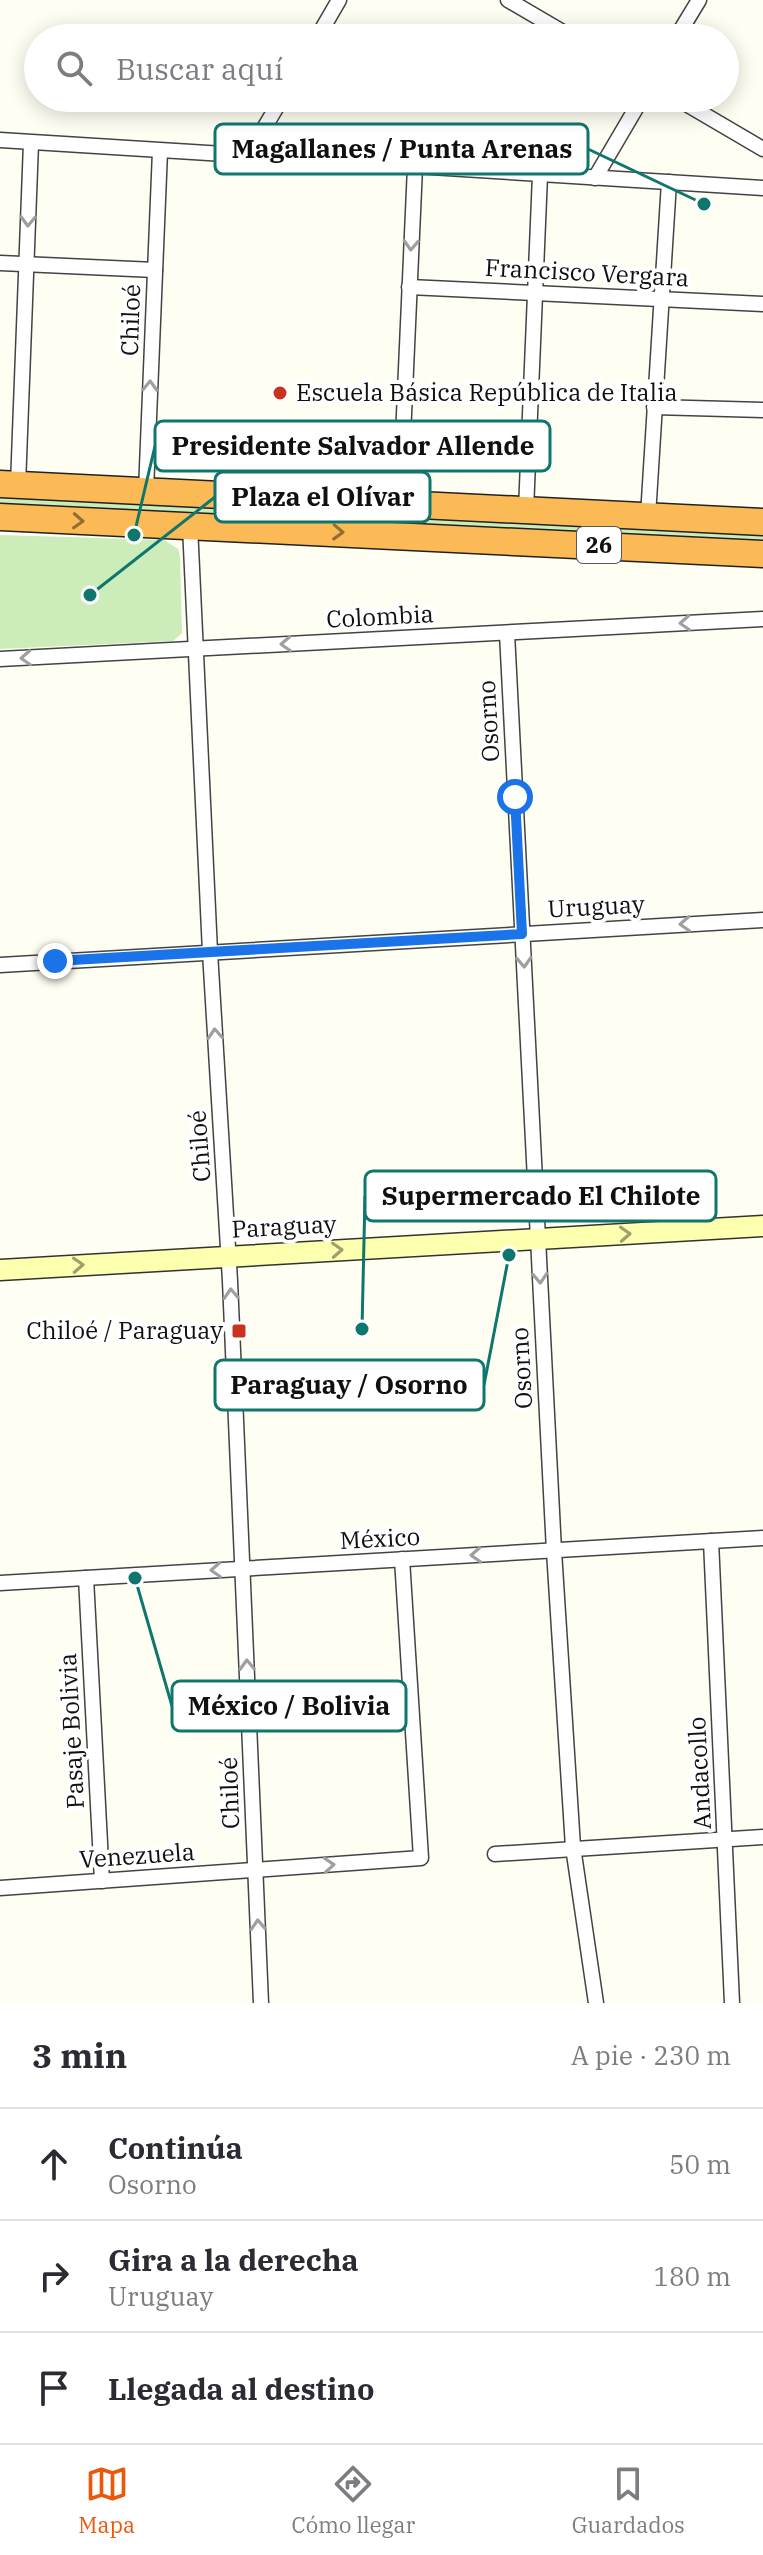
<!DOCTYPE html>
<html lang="es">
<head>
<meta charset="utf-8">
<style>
	:root { --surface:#fff; --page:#f2f2f3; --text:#2b2b33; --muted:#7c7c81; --line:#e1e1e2; --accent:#ea580c }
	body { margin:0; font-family:"IBM Plex Serif",serif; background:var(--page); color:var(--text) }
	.stop { position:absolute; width:24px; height:24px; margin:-18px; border:6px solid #1a73e8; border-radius:50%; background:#fff }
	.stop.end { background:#1a73e8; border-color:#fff; box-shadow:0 2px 8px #0008 }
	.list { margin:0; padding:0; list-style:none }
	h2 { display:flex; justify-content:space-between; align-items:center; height:104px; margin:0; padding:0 32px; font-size:34px }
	h2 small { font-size:26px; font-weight:400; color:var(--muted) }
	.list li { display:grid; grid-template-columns:52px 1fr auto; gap:24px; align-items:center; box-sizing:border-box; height:112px; padding:0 32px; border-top:2px solid var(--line) }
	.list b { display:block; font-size:30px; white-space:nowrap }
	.list p { margin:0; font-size:26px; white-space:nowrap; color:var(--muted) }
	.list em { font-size:26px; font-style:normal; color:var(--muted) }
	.icon { flex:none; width:44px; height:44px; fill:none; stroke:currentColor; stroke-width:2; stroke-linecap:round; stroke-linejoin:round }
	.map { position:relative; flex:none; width:763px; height:2003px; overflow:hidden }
	.search { position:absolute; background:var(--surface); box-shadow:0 4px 20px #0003; left:24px; right:24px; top:24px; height:88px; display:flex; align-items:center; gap:20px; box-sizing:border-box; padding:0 28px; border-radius:44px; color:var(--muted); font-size:30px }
	.sheet { height:440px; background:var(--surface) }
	nav { display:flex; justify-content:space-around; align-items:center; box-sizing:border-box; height:112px; border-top:2px solid var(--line); background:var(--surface); font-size:22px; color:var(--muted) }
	nav a { display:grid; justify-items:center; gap:4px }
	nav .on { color:var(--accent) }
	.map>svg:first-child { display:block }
	.green { fill:#ccecba }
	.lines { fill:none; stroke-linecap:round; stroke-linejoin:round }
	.street-casing { stroke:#434343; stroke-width:17 }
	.secondary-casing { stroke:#323232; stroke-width:23 }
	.highway-casing { stroke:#212121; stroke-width:29 }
	.street { stroke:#fff; stroke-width:14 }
	.secondary { stroke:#fcffae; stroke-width:20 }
	.highway { stroke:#fbba55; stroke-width:26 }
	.oneway { stroke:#9f9f9f }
	.oneway2 { stroke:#916e36 }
	.oneway3 { stroke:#9e9f6f }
	.route { stroke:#1a73e8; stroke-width:10 }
	.poi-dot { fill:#c93120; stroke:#fff; stroke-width:3 }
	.labels { text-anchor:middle; stroke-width:8; stroke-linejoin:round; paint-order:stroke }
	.shield { fill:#fff; stroke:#585858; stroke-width:2 }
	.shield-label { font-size:22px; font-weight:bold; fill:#101010 }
	.street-label { font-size:24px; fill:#101010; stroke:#fff }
	.poi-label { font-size:24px; fill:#101010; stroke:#fff; text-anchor:start }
	.leader { fill:none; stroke:#0f766e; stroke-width:3 }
	.callout-dot { fill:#0f766e; stroke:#fff; stroke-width:3 }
	.callout { fill:#fff; stroke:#0f766e; stroke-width:3 }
	.callout-label { font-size:26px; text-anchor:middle; font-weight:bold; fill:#101010 }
</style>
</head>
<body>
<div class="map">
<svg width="763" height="2003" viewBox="0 0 763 2003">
	<rect width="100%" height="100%" fill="#fffef3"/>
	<g class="green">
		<polygon points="0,495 763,534 763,543 0,505"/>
		<polygon points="0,535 164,540 178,549 180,556 182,633 173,641 0,649"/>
	</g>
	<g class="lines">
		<g class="street-casing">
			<g id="street">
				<polyline points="508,0 573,38"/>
				<polyline points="317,38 339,0"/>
				<polyline points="676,38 699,0"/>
				<polyline points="676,98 763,149"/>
				<polyline points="0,140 763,188"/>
				<polyline points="247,157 282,98"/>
				<polyline points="595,178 642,98"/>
				<polyline points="0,263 155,270"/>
				<polyline points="409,287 763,304"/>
				<polyline points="654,407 763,410"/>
				<polyline points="18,485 31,143"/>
				<polyline points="146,491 160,151"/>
				<polyline points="400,504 415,167"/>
				<polyline points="526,510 540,175"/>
				<polyline points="648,516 669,182"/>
				<polyline points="190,526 210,952 230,1281 261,2003"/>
				<polyline points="507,633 554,1551 573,1847 596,2003"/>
				<polyline points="0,659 763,619"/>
				<polyline points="0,965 763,920"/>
				<polyline points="711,1541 732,2003"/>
				<polyline points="86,1578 102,1881"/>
				<polyline points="0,1583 763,1538"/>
				<polyline points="495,1854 763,1837"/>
				<polyline points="0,1888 421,1858 402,1559"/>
			</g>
		</g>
		<g class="secondary-casing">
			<polyline id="secondary" points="0,1270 763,1226"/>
		</g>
		<g class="highway-casing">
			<g id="highway">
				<polyline points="0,484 763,522"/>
				<polyline points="0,517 763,554"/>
			</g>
		</g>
		<use href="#street" class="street"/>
		<use href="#secondary" class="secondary"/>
		<use href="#highway" class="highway"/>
	</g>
	<defs><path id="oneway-chevron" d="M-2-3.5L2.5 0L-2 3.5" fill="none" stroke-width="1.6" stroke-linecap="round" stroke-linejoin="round" transform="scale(2)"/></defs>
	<g class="oneway">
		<use href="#oneway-chevron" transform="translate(28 221) rotate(92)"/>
		<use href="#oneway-chevron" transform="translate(411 245) rotate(93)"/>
		<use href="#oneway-chevron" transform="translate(150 386) rotate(-88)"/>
		<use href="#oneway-chevron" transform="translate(685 623) rotate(177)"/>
		<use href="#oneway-chevron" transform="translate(286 644) rotate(177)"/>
		<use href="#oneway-chevron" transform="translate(26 658) rotate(177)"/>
		<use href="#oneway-chevron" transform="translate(685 924) rotate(177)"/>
		<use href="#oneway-chevron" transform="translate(524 962) rotate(87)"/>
		<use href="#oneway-chevron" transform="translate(215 1034) rotate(-94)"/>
		<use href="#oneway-chevron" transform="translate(540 1278) rotate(87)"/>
		<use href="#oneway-chevron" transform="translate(231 1294) rotate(-93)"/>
		<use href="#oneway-chevron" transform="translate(476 1555) rotate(177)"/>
		<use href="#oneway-chevron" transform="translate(216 1570) rotate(177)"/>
		<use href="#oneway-chevron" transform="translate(247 1665) rotate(-92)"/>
		<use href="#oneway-chevron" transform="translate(329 1865) rotate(-4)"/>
		<use href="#oneway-chevron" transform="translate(258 1925) rotate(-93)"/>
	</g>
	<g class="oneway2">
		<use href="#oneway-chevron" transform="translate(78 521) rotate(3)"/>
		<use href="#oneway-chevron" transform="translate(338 532) rotate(2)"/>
	</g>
	<g class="oneway3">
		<use href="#oneway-chevron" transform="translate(625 1234) rotate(-3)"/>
		<use href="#oneway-chevron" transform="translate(337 1250) rotate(-3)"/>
		<use href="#oneway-chevron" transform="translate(78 1265) rotate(-3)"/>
	</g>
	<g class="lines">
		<polyline class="route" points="55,961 522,934 515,797"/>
	</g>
	<g class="poi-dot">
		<circle cx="280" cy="393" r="8"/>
		<rect x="231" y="1323" width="16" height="16" rx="4"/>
	</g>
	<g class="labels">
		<rect class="shield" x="577" y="527" width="44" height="36" rx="6"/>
		<g class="shield-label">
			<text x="599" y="553">26</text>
		</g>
		<g class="street-label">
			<text transform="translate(587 273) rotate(3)" y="8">Francisco Vergara</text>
			<text transform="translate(131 320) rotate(-88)" y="8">Chiloé</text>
			<text transform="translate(380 617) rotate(-3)" y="8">Colombia</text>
			<text transform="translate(489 721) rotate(-93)" y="8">Osorno</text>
			<text transform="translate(596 907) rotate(-3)" y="8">Uruguay</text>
			<text transform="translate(200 1146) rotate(-94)" y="8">Chiloé</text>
			<text transform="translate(284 1227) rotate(-3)" y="8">Paraguay</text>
			<text transform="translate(522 1368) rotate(-93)" y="8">Osorno</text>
			<text transform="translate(380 1539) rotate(-3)" y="8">México</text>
			<text transform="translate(72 1731) rotate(-93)" y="8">Pasaje Bolivia</text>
			<text transform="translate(700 1773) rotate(-93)" y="8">Andacollo</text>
			<text transform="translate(230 1793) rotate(-92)" y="8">Chiloé</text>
			<text transform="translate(137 1856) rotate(-4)" y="8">Venezuela</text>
		</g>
		<g class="poi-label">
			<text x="296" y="401">Escuela Básica República de Italia</text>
			<text x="223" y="1339" text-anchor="end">Chiloé / Paraguay</text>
		</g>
	</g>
	<path class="leader" d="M704 204L588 149M134 535L155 446M90 595L215 497M362 1329L365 1196M509 1255L484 1385M135 1578L172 1706"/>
	<g class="callout-dot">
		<circle cx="704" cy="204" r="8"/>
		<circle cx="134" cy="535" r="8"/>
		<circle cx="90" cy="595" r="8"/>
		<circle cx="362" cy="1329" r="8"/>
		<circle cx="509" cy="1255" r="8"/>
		<circle cx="135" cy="1578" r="8"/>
	</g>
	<g class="callout">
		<rect x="215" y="124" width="373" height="50" rx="8"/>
		<rect x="155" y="421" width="395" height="50" rx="8"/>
		<rect x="215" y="472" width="215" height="50" rx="8"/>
		<rect x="365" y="1171" width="351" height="50" rx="8"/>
		<rect x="215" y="1360" width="269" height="50" rx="8"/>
		<rect x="172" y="1681" width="234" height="50" rx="8"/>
	</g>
	<g class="callout-label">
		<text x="402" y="158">Magallanes / Punta Arenas</text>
		<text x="353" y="455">Presidente Salvador Allende</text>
		<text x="323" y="506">Plaza el Olívar</text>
		<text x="541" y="1205">Supermercado El Chilote</text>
		<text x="349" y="1394">Paraguay / Osorno</text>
		<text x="289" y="1715">México / Bolivia</text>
	</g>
</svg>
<div class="stop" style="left:515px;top:797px"></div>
<div class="stop end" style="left:55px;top:961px"></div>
<div class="search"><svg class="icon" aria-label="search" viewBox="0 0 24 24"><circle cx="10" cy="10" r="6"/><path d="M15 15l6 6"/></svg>Buscar aquí</div>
</div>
<section class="sheet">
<h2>3 min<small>A pie · 230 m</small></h2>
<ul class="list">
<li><svg class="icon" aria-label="ahead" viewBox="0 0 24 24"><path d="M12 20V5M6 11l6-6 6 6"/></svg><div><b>Continúa</b><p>Osorno</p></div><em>50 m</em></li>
<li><svg class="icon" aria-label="right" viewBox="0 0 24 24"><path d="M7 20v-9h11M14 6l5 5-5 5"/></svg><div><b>Gira a la derecha</b><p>Uruguay</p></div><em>180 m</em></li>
<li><svg class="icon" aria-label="arrive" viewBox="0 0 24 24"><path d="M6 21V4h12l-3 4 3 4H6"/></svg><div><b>Llegada al destino</b></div></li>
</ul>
</section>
<nav>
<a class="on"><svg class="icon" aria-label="map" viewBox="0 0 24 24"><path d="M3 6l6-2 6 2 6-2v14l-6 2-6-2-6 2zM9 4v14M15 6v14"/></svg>Mapa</a>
<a><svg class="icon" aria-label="directions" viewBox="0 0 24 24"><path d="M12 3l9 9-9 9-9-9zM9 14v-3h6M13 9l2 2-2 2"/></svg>Cómo llegar</a>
<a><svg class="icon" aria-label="saved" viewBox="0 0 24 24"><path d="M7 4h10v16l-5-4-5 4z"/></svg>Guardados</a>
</nav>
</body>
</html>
